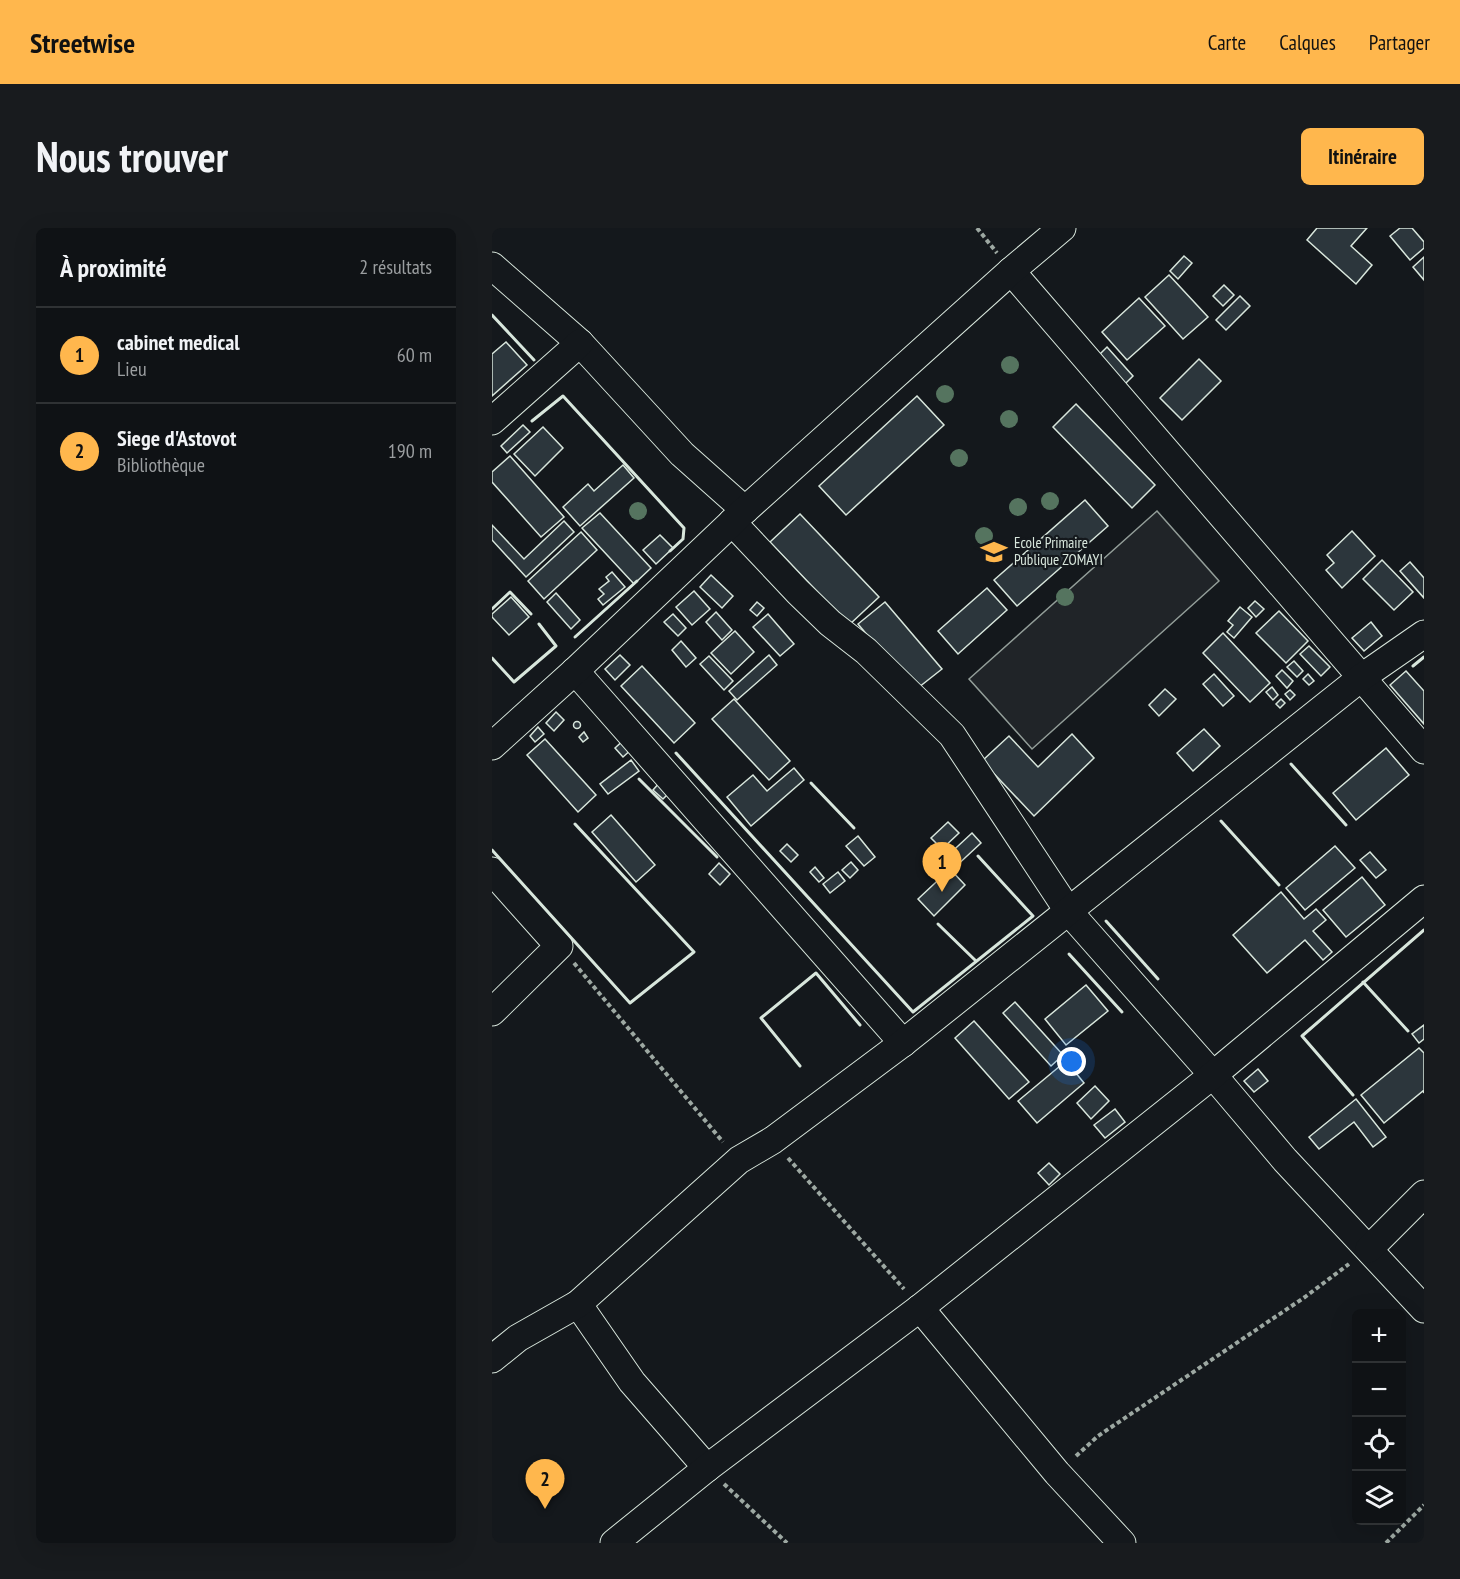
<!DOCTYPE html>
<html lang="fr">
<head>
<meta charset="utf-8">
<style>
	:root { --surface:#0f1215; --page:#181b1e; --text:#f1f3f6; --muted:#9b9ea0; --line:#2f3234; --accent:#ffb74d }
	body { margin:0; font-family:"PT Sans Narrow",sans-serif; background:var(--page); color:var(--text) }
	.controls { position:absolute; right:18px; bottom:18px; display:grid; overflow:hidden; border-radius:9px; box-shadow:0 6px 24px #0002 }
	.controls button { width:54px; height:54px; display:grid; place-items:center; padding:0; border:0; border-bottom:2px solid var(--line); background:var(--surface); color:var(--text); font:30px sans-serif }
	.you { position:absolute; left:580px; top:834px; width:21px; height:21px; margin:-15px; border:4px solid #fff; border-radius:50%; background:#1a73e8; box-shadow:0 0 0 9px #1a73e833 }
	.badge { display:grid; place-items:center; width:39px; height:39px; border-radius:50%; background:var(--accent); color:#111; font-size:20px; font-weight:700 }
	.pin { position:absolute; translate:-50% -50px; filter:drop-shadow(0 2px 3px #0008) }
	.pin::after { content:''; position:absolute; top:32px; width:21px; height:18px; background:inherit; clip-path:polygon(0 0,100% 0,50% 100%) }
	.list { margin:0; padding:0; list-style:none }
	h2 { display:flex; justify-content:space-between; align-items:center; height:78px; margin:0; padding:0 24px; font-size:26px }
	h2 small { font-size:20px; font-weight:400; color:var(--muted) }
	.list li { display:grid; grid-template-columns:39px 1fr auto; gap:18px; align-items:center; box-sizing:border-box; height:96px; padding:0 24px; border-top:2px solid var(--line) }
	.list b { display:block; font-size:22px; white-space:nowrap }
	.list p { margin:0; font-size:20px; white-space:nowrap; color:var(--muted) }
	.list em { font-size:20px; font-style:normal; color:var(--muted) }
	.icon { flex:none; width:33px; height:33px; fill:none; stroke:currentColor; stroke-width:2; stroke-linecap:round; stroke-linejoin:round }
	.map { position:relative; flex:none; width:932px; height:1315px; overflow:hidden; border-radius:9px }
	header { display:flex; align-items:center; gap:36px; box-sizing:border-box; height:84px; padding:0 30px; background:var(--accent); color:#111 }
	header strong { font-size:28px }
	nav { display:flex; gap:33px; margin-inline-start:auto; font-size:21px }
	.intro { display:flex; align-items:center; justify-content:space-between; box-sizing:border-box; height:144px; padding:0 36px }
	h1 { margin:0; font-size:42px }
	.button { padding:15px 27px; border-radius:9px; background:var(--accent); color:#111; font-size:21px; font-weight:700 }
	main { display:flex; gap:36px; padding:0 36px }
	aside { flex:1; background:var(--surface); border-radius:9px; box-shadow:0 6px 24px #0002 }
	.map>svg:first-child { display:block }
	.green { fill:#202428; stroke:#939e99; stroke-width:1.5 }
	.building { fill:#2c363c; stroke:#d8e6dc; stroke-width:1.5 }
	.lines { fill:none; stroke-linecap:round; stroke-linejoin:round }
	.minor-casing { stroke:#d8e6dc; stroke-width:29 }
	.path { stroke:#9da8a2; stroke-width:4; stroke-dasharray:4.5 3; stroke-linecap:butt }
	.minor { stroke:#14181c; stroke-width:27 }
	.wall { stroke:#d8e6dc; stroke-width:3 }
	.tree { fill:#55745f }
	.labels { text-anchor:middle; stroke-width:4.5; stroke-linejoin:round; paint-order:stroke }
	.poi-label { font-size:15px; fill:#d8e6dc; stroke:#14181c; text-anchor:start }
</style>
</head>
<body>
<header>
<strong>Streetwise</strong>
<nav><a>Carte</a><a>Calques</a><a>Partager</a></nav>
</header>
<div class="intro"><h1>Nous trouver</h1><a class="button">Itinéraire</a></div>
<main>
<aside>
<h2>À proximité<small>2 résultats</small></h2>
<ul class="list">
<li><span class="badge">1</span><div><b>cabinet medical</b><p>Lieu</p></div><em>60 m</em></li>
<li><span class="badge">2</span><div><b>Siege d'Astovot</b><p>Bibliothèque</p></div><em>190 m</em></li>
</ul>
</aside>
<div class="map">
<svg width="932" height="1315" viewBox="0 0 932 1315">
	<rect width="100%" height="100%" fill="#14181c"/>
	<polygon class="green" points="665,283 727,353 540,521 477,451"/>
	<g class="building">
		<polygon points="825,0 875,0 859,18 880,37 864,56 815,12"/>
		<polygon points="908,0 920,0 932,14 932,20 918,32 898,8"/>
		<polygon points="692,28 700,35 686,51 678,43"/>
		<polygon points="932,29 932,52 921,39"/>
		<polygon points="677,47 716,89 691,111 653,69"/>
		<polygon points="732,57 742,67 731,78 721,68"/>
		<polygon points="748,68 758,78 734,102 724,92"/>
		<polygon points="647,70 673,98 635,132 610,104"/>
		<polygon points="14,114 35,137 0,168 0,126"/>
		<polygon points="615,119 641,148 633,156 607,127"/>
		<polygon points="707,131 729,153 690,192 668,170"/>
		<polygon points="425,168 452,197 354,287 327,258"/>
		<polygon points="584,176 663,257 640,280 561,199"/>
		<polygon points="31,197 38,204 15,225 9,218"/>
		<polygon points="51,199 71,220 43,248 22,226"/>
		<polygon points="18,228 72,289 49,309 0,254 0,244"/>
		<polygon points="131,237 142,250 88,298 71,279 96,256 102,263"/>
		<polygon points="593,272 616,298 525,378 502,352"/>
		<polygon points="108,285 159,340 142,356 90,300"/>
		<polygon points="308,286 387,369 357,397 278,314"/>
		<polygon points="72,293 82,304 34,349 0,312 0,297 32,331"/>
		<polygon points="860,303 883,328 850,360 834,342 842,335 835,327"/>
		<polygon points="89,304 105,322 52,371 36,353"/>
		<polygon points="168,307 181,320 164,336 151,322"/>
		<polygon points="890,332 921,364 902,382 871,351"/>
		<polygon points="918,334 932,350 932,370 908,343"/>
		<polygon points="120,344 133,359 111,377 106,371 112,366 107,361 117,353 114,349"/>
		<polygon points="219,347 241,368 230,380 208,359"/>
		<polygon points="495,360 515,382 466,426 446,403"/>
		<polygon points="202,363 218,381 200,397 184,379"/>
		<polygon points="64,365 88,392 79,401 55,374"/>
		<polygon points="19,369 37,389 17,407 0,389 0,386"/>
		<polygon points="763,373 772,381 764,389 756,380"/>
		<polygon points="265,374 272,380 265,388 258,382"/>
		<polygon points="393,374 450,441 422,463 366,396"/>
		<polygon points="748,379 760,389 742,410 735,404 741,397 736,393"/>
		<polygon points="787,383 816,413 794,435 764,405"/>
		<polygon points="224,384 240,402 230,412 214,394"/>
		<polygon points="181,386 194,400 186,408 172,394"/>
		<polygon points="276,386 302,416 288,428 261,399"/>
		<polygon points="879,394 890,408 872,423 860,410"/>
		<polygon points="243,403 262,424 239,446 219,425"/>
		<polygon points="731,405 778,455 758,474 711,425"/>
		<polygon points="189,413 204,430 194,439 180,422"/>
		<polygon points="817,418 838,439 829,448 808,426"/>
		<polygon points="128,427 138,437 123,452 113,441"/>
		<polygon points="277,427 285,437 245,472 237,463"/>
		<polygon points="217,428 241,453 232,462 208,436"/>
		<polygon points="802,433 811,443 805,449 795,439"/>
		<polygon points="150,438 203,495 182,515 129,458"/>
		<polygon points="790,442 801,453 795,460 784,448"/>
		<polygon points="914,443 932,463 932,496 898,457"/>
		<polygon points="722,446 742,468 731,478 711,456"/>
		<polygon points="816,446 822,453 817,457 811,451"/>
		<polygon points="780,459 786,467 781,472 774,464"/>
		<polygon points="673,461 684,471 667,488 657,477"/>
		<polygon points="798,462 803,467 798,472 793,466"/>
		<polygon points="242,471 298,533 277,552 220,491"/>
		<polygon points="789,471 793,475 788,480 784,476"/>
		<polygon points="64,484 72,492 62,503 54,495"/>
		<circle cx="85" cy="497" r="3.5"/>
		<polygon points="46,499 52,506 43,514 38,508"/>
		<polygon points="712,501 728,518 701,543 685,525"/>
		<polygon points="92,504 96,510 91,514 87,509"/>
		<polygon points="580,506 602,530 542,588 490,533 517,508 546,539"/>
		<polygon points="134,510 141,520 131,529 123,520"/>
		<polygon points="53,511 104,567 86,584 35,527"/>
		<polygon points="894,520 917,547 864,592 841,565"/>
		<polygon points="139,532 147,543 116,566 108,556"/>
		<polygon points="302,540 312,552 259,598 235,569 261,547 275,563"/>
		<polygon points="168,554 178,564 171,571 161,562"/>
		<polygon points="119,587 163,637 144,654 100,604"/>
		<polygon points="456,594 467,605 450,621 439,610"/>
		<polygon points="480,605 489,615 461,641 452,631"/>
		<polygon points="366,608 383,629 372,638 354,618"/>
		<polygon points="295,616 306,627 299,634 288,623"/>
		<polygon points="843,618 863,640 813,682 794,660"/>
		<polygon points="878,624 894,642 884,650 868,632"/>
		<polygon points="359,634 366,642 358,650 350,642"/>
		<polygon points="227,635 238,646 228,657 217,646"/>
		<polygon points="323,639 332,650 327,654 318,644"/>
		<polygon points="458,641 473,657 442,688 426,671"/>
		<polygon points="346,644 353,653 338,665 331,656"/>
		<polygon points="870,649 893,677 854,709 831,682"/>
		<polygon points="789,664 812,691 824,681 834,692 821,703 840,724 831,732 813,712 775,745 741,707"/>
		<polygon points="594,757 616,783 574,817 553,791"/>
		<polygon points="523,774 571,827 559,838 511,785"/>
		<polygon points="482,793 537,854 517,871 463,810"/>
		<polygon points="932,797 932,811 927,815 920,806"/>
		<polygon points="927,820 932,825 932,865 931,863 892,895 869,867"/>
		<polygon points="574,833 592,855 545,895 526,873"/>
		<polygon points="766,841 776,853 762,864 752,853"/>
		<polygon points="603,858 617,873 599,891 585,875"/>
		<polygon points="864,871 894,909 881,919 862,894 827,921 817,909"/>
		<polygon points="623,881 633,894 613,910 602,897"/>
		<polygon points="557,935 568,946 557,957 546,945"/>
	</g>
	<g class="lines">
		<g class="minor-casing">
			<g id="minor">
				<polyline points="0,38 88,115 190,226 253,282"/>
				<polyline points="519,43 932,522"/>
				<polyline points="0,193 88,115"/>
				<polyline points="240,294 306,364 338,395 374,423 460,507 577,684 721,847 793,932 932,1081"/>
				<polyline points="83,443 411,815"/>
				<polyline points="0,518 83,443 253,282 519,43 570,0"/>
				<polyline points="0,643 67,718 0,784"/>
				<polyline points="877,1021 932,966"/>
				<polyline points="86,1076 140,1154 215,1240"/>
				<polyline points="428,1080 565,1245 630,1315"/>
				<polyline points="0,1131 26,1110 86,1076 247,932 281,912 411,815 870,449 932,406"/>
				<polyline points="122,1315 215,1240 428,1080 721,847 932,671"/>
			</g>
		</g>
		<g class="path">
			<polyline points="485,0 505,25"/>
			<polyline points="82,735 231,914"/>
			<polyline points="296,930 412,1061"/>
			<polyline points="584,1228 606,1208 813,1069 857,1036"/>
			<polyline points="232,1256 295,1315"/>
			<polyline points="894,1315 932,1277"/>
		</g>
		<use href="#minor" class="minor"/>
		<g class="wall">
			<polyline points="0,87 42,132"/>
			<polyline points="40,193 71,168 192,300 191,311 178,323"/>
			<polyline points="0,381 18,364 39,386"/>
			<polyline points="83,409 145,353"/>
			<polyline points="0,430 22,454 64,418 47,396"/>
			<polyline points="921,438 932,429"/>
			<polyline points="184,525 421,784 541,688 486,628"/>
			<polyline points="799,536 854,597"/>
			<polyline points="147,551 225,629"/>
			<polyline points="319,555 362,600"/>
			<polyline points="729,593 787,657"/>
			<polyline points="0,622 138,775 202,724 83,596"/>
			<polyline points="614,693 666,751"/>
			<polyline points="446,696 484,733"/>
			<polyline points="577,726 630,784"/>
			<polyline points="871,754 916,803"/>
			<polyline points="308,838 269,790 324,745 368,797"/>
			<polyline points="861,867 810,808 932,702"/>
		</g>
	</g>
	<g class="tree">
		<circle cx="518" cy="137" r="9"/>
		<circle cx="453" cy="166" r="9"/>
		<circle cx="517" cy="191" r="9"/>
		<circle cx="467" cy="230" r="9"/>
		<circle cx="558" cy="273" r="9"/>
		<circle cx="526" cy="279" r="9"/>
		<circle cx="146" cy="283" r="9"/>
		<circle cx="492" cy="308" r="9"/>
		<circle cx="573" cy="369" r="9"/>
	</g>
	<defs>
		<g id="school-bare" transform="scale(2.07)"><path d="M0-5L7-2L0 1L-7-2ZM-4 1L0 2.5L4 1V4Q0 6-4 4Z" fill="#ffb74d" stroke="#14181c" stroke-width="2.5" paint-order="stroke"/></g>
	</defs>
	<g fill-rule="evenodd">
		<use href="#school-bare" x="502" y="324"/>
	</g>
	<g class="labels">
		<g class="poi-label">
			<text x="522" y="320">Ecole Primaire<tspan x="522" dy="17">Publique ZOMAYI</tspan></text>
		</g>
	</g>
</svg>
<div class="controls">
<button>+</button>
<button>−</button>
<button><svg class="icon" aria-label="locate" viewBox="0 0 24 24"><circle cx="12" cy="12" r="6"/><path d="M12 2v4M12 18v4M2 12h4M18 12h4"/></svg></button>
<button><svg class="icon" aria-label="layers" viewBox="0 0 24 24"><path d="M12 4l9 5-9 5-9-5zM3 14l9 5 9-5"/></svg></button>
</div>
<div class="you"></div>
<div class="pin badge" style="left:450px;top:664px">1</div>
<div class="pin badge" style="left:53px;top:1281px">2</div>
</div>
</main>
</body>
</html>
